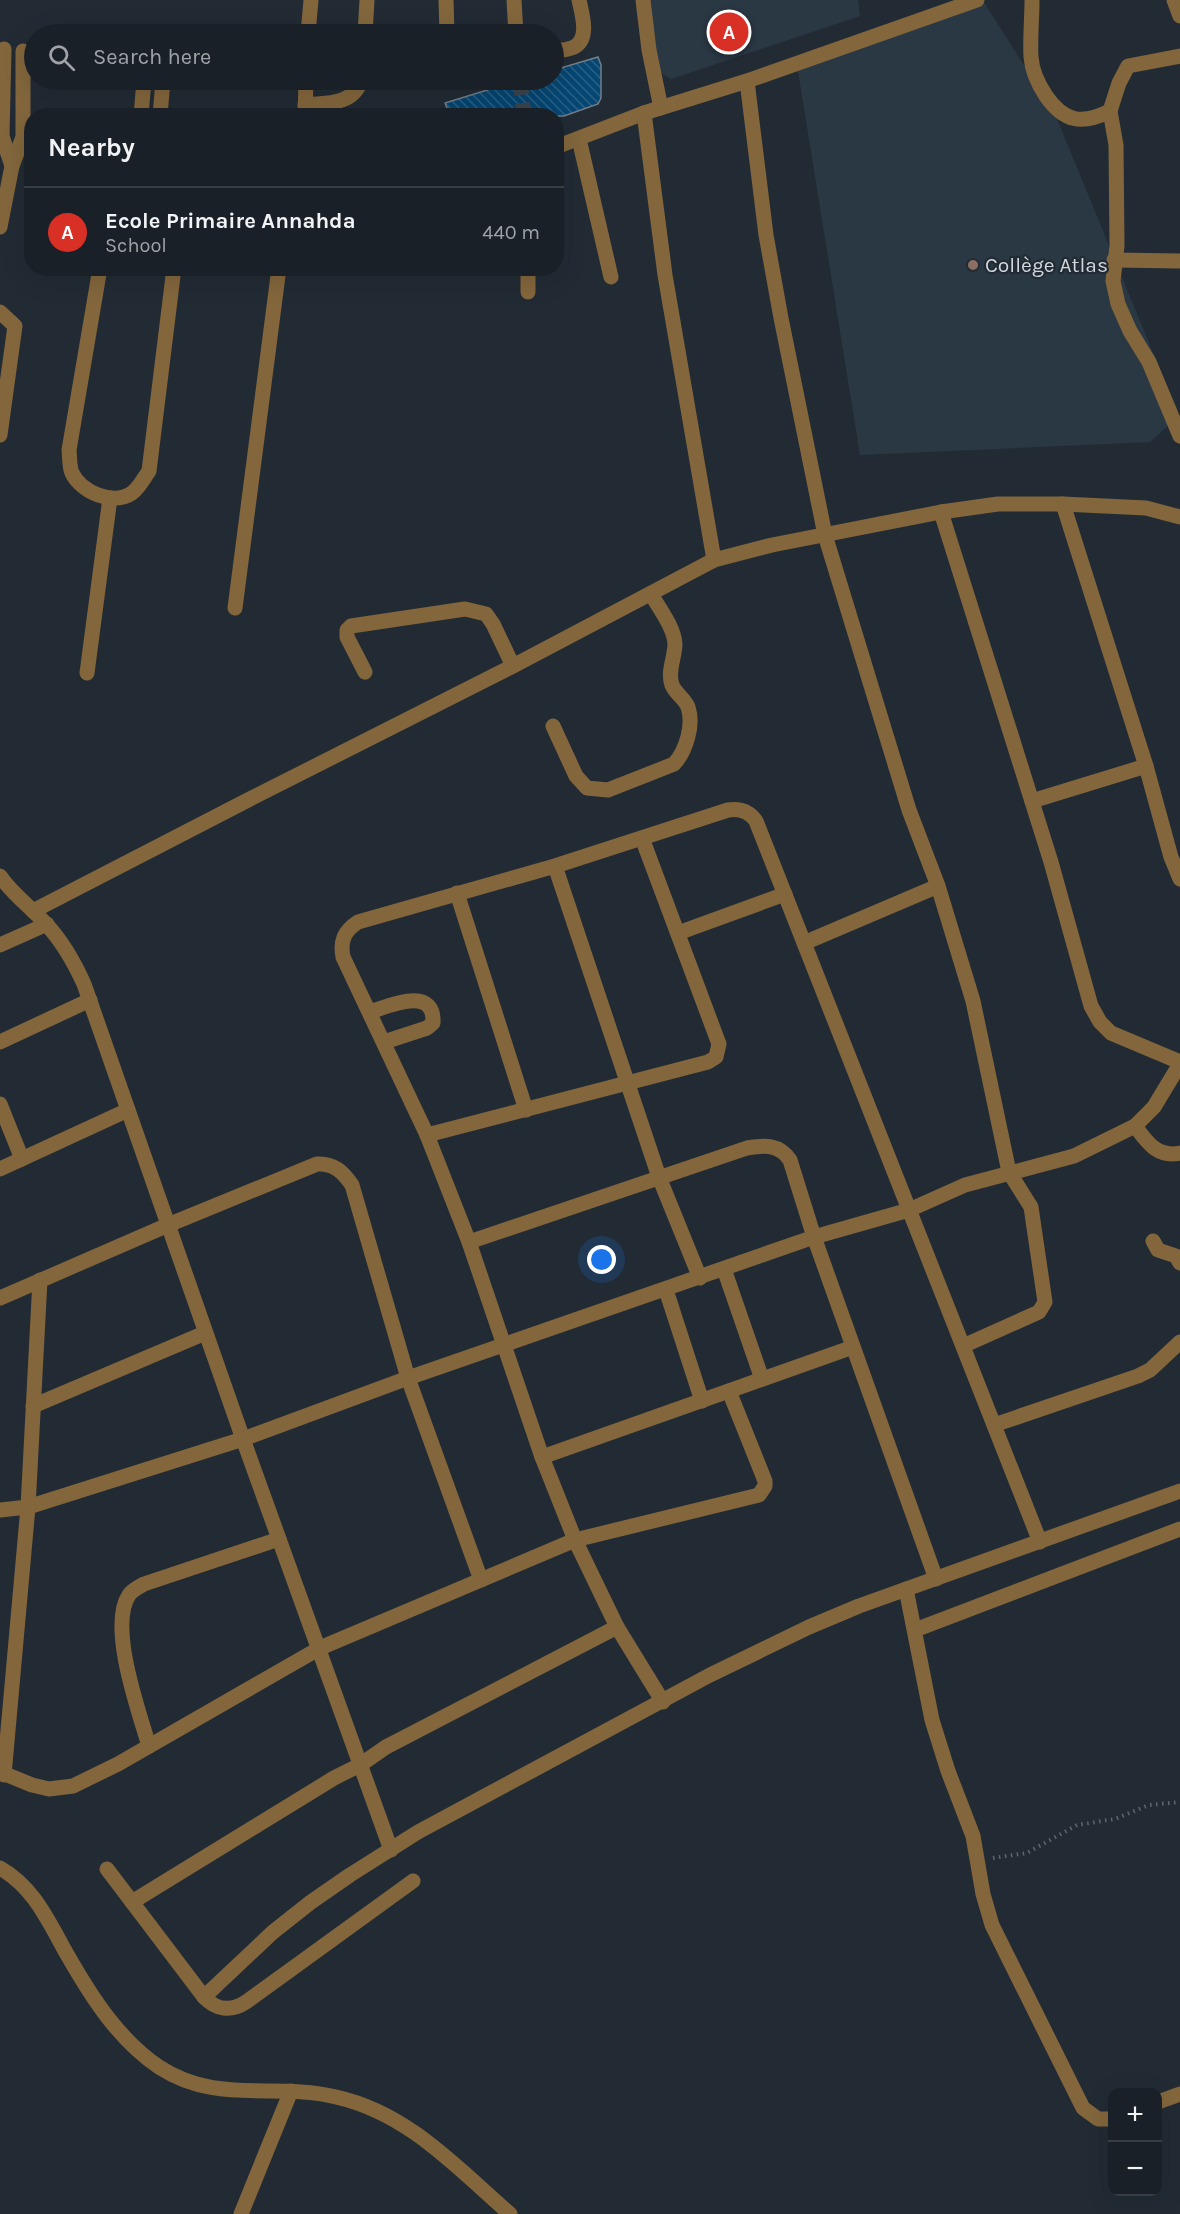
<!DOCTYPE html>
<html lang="en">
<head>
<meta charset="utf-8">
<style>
	:root { --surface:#1a2027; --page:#272d33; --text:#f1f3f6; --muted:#9fa3a7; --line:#383e44; --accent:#d93025 }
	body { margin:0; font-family:Karla,sans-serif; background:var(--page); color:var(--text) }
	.controls { position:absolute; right:18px; bottom:18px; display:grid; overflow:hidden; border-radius:12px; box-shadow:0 6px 24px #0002 }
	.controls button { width:54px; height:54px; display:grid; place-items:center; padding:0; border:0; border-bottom:2px solid var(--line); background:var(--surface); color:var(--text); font:30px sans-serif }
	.you { position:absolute; left:602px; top:1260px; width:21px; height:21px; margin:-15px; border:4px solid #fff; border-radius:50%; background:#1a73e8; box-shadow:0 0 0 9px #1a73e833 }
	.badge { display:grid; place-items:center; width:39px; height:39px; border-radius:50%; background:var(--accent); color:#fff; font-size:20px; font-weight:700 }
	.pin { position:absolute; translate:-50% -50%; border:3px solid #fff; box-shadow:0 2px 6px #0006 }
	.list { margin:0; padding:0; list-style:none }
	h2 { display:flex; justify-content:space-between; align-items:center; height:78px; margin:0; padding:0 24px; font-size:26px }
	h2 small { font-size:20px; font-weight:400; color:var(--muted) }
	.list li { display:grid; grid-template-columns:39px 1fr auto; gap:18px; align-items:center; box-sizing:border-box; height:90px; padding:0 24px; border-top:2px solid var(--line) }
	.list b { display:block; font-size:22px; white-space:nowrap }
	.list p { margin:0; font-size:20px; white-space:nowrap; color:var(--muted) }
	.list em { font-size:20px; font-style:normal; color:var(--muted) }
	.icon { flex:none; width:33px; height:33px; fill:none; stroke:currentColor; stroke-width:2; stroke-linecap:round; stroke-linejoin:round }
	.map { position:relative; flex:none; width:1180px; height:2214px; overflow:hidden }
	.search { position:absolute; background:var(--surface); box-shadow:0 6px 24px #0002; left:24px; top:24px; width:540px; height:66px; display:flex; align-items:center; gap:15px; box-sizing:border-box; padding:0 21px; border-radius:33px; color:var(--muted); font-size:22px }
	.panel { position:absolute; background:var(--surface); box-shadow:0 6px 24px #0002; left:24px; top:108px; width:540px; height:168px; border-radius:24px }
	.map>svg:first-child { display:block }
	.built { fill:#2a3844 }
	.building { fill:url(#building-back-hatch); stroke:#737e88; stroke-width:1.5 }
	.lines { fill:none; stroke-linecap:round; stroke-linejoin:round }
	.minor-tunnel { stroke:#3c454d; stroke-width:15; stroke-dasharray:15 8; stroke-linecap:butt }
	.path { stroke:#5e666e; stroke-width:4; stroke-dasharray:1.5 4.5; stroke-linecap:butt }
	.minor { stroke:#83663c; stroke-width:15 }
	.education-dot { fill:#8d6e63; stroke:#222b34; stroke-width:2 }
	.labels { text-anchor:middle; stroke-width:4.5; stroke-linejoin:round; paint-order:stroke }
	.poi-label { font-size:21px; fill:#d1d7dd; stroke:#222b34; text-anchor:start }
</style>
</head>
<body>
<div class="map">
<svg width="1180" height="2214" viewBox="0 0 1180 2214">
	<defs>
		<pattern id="building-back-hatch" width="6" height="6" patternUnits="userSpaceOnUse" patternTransform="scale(1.5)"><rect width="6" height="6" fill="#064672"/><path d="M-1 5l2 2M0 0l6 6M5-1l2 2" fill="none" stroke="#296086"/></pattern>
	</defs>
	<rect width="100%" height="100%" fill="#222b34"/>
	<g class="built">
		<polygon points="644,0 858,0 860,16 671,79 656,70"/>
		<polygon points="983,1 1055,114 1179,416 1150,442 860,455 797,65"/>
	</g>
	<polygon class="building" points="598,57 601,65 601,98 598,104 564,116 450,116 445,103 520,80 554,80 554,70"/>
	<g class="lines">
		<polyline class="minor-tunnel" points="520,80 524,116"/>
		<polyline class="path" points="993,1858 1027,1853 1077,1825 1115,1819 1149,1805 1180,1802"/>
		<g class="minor">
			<polyline points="446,0 447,34"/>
			<polyline points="514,0 516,34"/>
			<polyline points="643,0 649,50 661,108"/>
			<path d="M1032 0C1032 19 1030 38 1031 57 1032 71 1038 84 1046 96 1064 122 1082 125 1110 111L1119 83 1128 66 1180 56"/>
			<polyline points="1174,0 1180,16"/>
			<polyline points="308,34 311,0"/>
			<polyline points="365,34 367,0"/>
			<polyline points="4,49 2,136 12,166"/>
			<path d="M554 52C560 50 568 50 574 47 590 39 582 14 579 0"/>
			<polyline points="747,81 766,235 781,318 825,535 909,810 938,886 973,1001 1009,1172 1031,1207 1045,1302 1039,1312 963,1346"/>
			<path d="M305 105C327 103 354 105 361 80"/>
			<polyline points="1110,111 1116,145 1117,246 1113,281 1118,304 1130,331 1149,362 1180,436"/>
			<polyline points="644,113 665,275 714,560"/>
			<polyline points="141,116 144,80"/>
			<polyline points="160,116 163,80"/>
			<polyline points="305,116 306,80"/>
			<polyline points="579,139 611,277"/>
			<polyline points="556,147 644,113 747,81 977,0"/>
			<polyline points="0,227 12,166 23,137 23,51"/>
			<polyline points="1114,260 1180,261"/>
			<path d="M100 268 69 450C70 457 69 466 72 473 81 492 113 506 132 493 139 488 144 478 149 471L174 268"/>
			<polyline points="528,268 528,292"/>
			<polyline points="0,312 15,326 0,435"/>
			<polyline points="1063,504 1146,766 1171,857 1180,879"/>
			<polyline points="941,512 1051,862 1091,1006 1100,1022 1111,1033 1180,1062"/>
			<polyline points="235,608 279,268"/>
			<polyline points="365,672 347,637 347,630 351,626 465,609 486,614 493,624 513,666"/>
			<polyline points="87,673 110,498"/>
			<path d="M553 726 576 776 587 788 608 790 674 764C686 751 694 725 688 707 685 699 675 693 672 685 667 672 675 657 675 644 674 627 659 608 651 594"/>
			<polyline points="1032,801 1146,766"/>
			<polyline points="555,866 659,1177 700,1278"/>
			<path d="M0 876C13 895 31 907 46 924 62 941 74 962 84 984L243 1439 391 1850"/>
			<polyline points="457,893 526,1110"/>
			<polyline points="33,911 248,800 513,666 714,560 772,545 941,512 998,504 1063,504 1146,508 1180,517"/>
			<polyline points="678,933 785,894"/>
			<polyline points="804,943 938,886"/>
			<polyline points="0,945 47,924"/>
			<path d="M370 1012C389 1006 435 985 433 1023L427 1028 384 1042"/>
			<polyline points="0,1042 90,1000"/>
			<polyline points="0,1104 22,1159"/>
			<path d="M1135 1126C1147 1142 1157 1158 1180 1153"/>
			<polyline points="427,1135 708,1062 716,1057 719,1044 642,838"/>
			<polyline points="0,1169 128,1110"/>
			<polyline points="1153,1241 1158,1250 1176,1256 1180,1263"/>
			<path d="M469 1242 747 1148C765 1145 779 1144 790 1160L814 1237 936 1579"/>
			<polyline points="724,1269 762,1379"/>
			<polyline points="666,1290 702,1401"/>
			<path d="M0 1298 168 1225 317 1164C334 1163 343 1172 352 1185L408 1378 481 1580"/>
			<polyline points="33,1406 205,1333"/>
			<polyline points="994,1425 1138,1376 1150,1370 1180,1342"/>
			<polyline points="542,1457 853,1347"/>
			<polyline points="0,1510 28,1507 243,1439 408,1378 814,1237 909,1210 965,1185 1074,1156 1135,1126 1154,1107 1180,1064"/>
			<polyline points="906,1589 932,1720 948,1771 973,1836 983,1894 992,1925 1083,2108 1098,2119 1112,2119"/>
			<polyline points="915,1630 1180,1529"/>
			<path d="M663 1702 617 1627 575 1540 542 1457 469 1242 427 1135 343 957C340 941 344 931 358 922L555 866 728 810C740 808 749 811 756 821L1040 1542"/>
			<path d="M149 1746C139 1712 108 1626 129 1595 132 1590 139 1587 144 1584L279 1539"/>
			<polyline points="0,1772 32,1785 49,1789 73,1786 118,1764 320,1648 575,1540 759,1495 765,1486 765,1481 729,1391"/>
			<polyline points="4,1775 28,1507 40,1280"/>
			<path d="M0 1868C35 1888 49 1923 68 1956 92 1998 119 2040 159 2067 217 2105 274 2082 336 2097 408 2113 456 2167 510 2214"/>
			<path d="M107 1869 204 1997C216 2010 231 2012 246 2002L413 1881"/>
			<polyline points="132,1902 334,1778 360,1765 386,1747 617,1627"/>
			<polyline points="204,1997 273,1932 311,1902 350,1875 418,1832 710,1675 809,1627 859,1606 1180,1491"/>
			<polyline points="1158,2102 1180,2094"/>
			<polyline points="241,2214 291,2091"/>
		</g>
	</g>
	<circle class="education-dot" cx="973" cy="265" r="6"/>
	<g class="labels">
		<g class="poi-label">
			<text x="985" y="272">Collège Atlas</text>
		</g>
	</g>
</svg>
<div class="controls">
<button>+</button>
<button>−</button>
</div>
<div class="you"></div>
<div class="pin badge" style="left:729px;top:32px">A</div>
<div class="search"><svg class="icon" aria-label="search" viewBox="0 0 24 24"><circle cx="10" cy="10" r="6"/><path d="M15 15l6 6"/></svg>Search here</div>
<section class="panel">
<h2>Nearby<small></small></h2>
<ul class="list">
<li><span class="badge">A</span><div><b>Ecole Primaire Annahda</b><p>School</p></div><em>440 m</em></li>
</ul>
</section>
</div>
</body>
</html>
